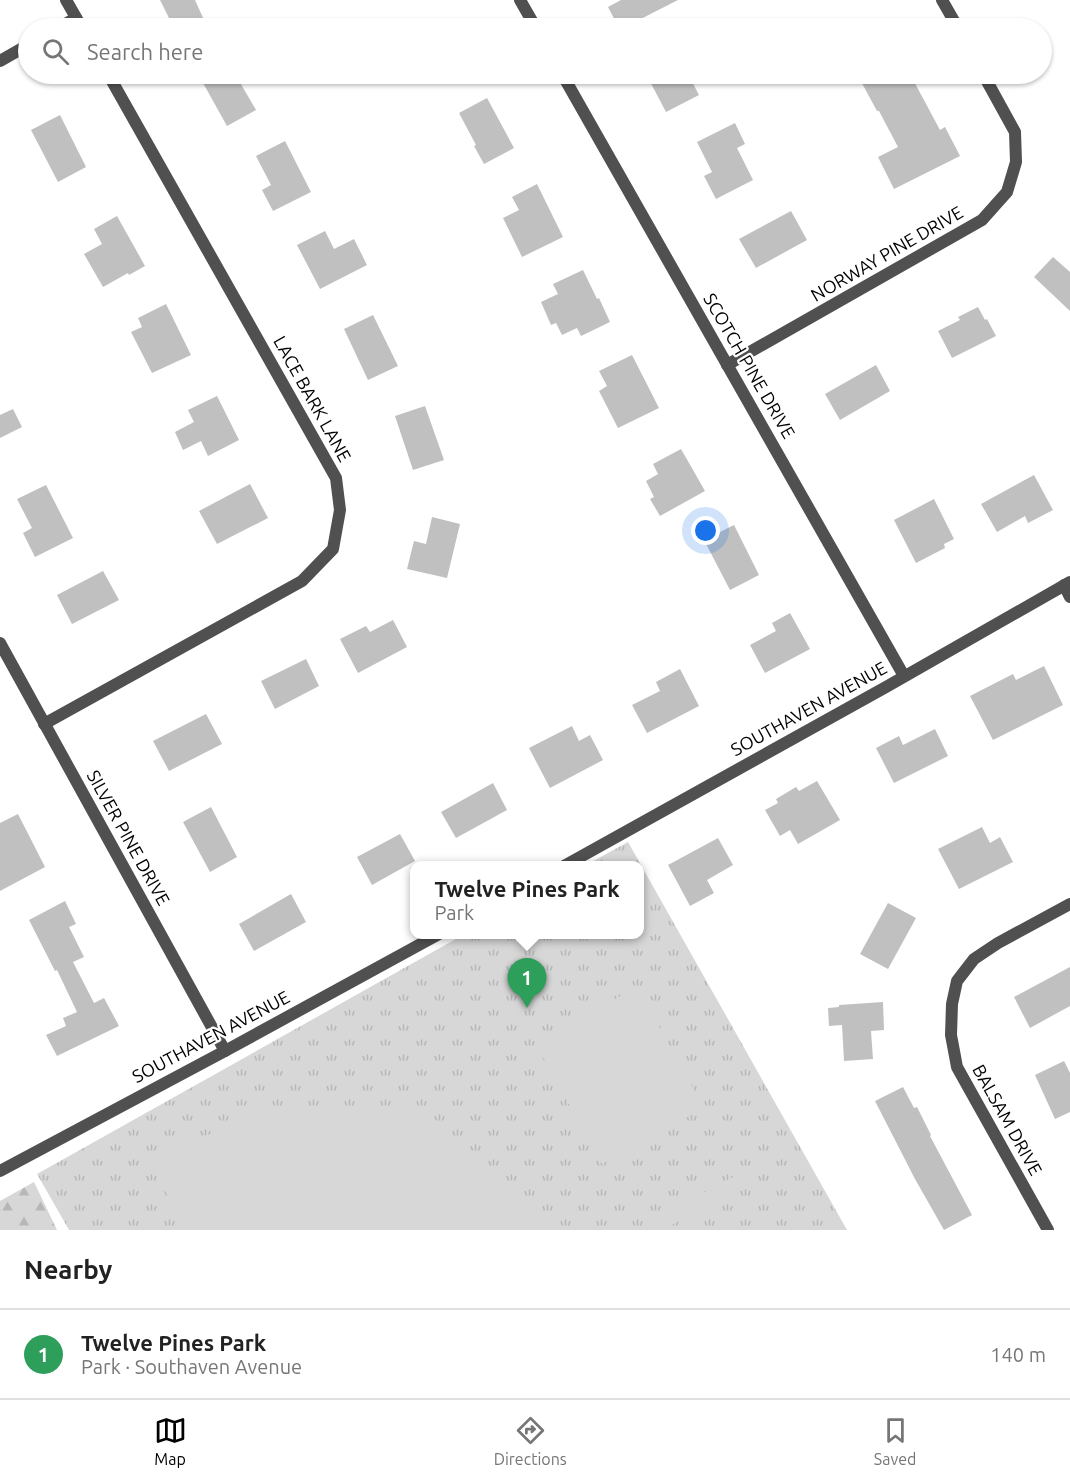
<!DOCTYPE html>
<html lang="en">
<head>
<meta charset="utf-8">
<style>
	:root { --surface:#fff; --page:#f2f2f2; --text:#222; --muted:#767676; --line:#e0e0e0; --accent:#000 }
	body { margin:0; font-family:Ubuntu,sans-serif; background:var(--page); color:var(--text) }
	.you { position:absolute; left:706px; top:531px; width:21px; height:21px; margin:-15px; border:4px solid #fff; border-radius:50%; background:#1a73e8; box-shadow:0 0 0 9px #1a73e833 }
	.badge { display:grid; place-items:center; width:39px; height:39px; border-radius:50%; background:var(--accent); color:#fff; font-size:20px; font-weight:700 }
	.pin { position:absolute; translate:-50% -50px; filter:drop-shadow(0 2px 3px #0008) }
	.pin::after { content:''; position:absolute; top:32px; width:21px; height:18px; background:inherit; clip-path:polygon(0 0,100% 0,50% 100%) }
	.popup { position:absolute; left:410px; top:861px; width:234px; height:78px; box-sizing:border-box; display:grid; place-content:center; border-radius:12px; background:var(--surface); filter:drop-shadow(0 2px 4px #0005); font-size:20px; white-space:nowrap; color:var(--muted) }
	.popup b { font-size:22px; color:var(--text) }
	.popup::after { content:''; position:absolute; left:50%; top:100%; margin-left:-12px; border:12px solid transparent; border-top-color:var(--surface) }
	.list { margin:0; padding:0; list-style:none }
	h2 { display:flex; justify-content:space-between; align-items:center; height:78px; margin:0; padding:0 24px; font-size:26px }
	h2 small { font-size:20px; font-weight:400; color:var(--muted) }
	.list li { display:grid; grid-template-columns:39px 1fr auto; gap:18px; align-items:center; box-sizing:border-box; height:90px; padding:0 24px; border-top:2px solid var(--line) }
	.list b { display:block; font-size:22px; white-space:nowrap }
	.list p { margin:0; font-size:20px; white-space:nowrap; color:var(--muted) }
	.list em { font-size:20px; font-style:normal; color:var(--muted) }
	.icon { flex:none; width:33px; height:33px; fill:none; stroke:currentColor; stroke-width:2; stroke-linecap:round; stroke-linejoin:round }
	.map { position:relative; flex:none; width:1070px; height:1230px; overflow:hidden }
	.search { position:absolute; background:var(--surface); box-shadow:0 2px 4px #0004; left:18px; right:18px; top:18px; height:66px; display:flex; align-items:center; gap:15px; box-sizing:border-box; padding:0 21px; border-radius:33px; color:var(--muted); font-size:22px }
	.sheet { height:168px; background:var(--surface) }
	nav { display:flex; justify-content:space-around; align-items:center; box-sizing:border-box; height:84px; border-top:2px solid var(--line); background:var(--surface); font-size:16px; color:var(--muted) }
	nav a { display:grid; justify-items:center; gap:3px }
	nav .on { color:var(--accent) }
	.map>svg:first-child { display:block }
	.forest { fill:url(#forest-firs) }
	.park { fill:url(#park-tufts) }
	.garden { fill:#d7d7d7 }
	.building { fill:#c0c0c0 }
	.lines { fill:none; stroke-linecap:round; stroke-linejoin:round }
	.minor { stroke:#505050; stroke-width:12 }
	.tertiary { stroke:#505050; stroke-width:12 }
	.labels { text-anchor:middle; stroke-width:4.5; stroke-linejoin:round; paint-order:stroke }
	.street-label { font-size:18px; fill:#000; stroke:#fff }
</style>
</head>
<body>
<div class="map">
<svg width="1070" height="1230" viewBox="0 0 1070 1230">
	<defs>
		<pattern id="forest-firs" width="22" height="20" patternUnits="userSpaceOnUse" patternTransform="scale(1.5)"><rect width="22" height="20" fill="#d7d7d7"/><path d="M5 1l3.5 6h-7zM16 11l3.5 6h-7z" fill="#b7b7b7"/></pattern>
		<pattern id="park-tufts" width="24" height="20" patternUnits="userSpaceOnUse" patternTransform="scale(1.5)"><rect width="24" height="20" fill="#d7d7d7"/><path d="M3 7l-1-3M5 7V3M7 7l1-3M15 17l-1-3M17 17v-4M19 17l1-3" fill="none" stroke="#b7b7b7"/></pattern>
	</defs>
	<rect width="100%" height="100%" fill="#fff"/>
	<polygon class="forest" points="34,1182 57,1230 0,1230 0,1201"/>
	<polygon class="park" points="628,842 847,1230 69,1230 37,1174 463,935 640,934 640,866 586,865"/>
	<g class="garden">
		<polygon points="637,987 704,1108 602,1164 535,1043"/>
		<polygon points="395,1107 505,1179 542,1230 187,1230 147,1159 270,1110"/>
		<polygon points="740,1173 746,1185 662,1230 659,1230 653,1220"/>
	</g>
	<g class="building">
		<polygon points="160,0 195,0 204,20 185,28 174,28"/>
		<polygon points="621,0 678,0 623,28 619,28 608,7"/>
		<polygon points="198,74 235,74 256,110 227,126"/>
		<polygon points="646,74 688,74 699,95 666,112"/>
		<polygon points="857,74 910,74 940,130 945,127 960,156 894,189 878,157 898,147 879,111 877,111"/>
		<polygon points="487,98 514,148 484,164 474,146 476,145 459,113"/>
		<polygon points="60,115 86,167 58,182 31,130"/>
		<polygon points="735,123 745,144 737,148 753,180 716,199 704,176 712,172 697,142"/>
		<polygon points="285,141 311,192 273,211 262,190 271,185 256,156"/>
		<polygon points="537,184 563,237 522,257 503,218 519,210 512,197"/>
		<polygon points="791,211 807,240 756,268 739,239"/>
		<polygon points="117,216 145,266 129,275 128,273 103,287 84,254 102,244 94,229"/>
		<polygon points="325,231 334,249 354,239 367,265 320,289 297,245"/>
		<polygon points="1053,257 1070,272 1070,311 1034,277"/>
		<polygon points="583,270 597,299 599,298 610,322 581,336 577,328 562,335 556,323 551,325 541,302 558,294 553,284"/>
		<polygon points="166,304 191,355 152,373 131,332 142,327 138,318"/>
		<polygon points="978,307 985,320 987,319 996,336 952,358 938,331 960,320 958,317"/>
		<polygon points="373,315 398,366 368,380 344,329"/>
		<polygon points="632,355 659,408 618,428 599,391 607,386 599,371"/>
		<polygon points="876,365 890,391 840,420 825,394"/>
		<polygon points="217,396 239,440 208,456 201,441 183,450 175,432 194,422 188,410"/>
		<polygon points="425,406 444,460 413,470 395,416"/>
		<polygon points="13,409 22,427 0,438 0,415"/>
		<polygon points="681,449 705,491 660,516 650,499 654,497 646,481 658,474 653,464"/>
		<polygon points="1034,475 1053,510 1028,523 1025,516 997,532 981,504"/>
		<polygon points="250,484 268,518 217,544 199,511"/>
		<polygon points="46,485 73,538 35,557 23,533 32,528 17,499"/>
		<polygon points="934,499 954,539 944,544 945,548 916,563 894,520"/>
		<polygon points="432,517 460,524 447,578 407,569 414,541 426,544"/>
		<polygon points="734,525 759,575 730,590 704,540"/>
		<polygon points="103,571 119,600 72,624 57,595"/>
		<polygon points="790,613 810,649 765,673 750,645 776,631 772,623"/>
		<polygon points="393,620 407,647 358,673 340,639 366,626 370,632"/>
		<polygon points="306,659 319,686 275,709 261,681"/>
		<polygon points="1044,666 1063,705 993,740 970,696 1013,674 1016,680"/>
		<polygon points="680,669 699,706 647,733 632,705 660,691 656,682"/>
		<polygon points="206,714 222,744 169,771 153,741"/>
		<polygon points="572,726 579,741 590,735 603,760 550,788 529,748"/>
		<polygon points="935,729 948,756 894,783 876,748 899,736 903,745"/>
		<polygon points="817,781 840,820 798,844 790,830 780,836 765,810 778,803 776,799 796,787 799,791"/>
		<polygon points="493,783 507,810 456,838 441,812"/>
		<polygon points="211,807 237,857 210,872 183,822"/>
		<polygon points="18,814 45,867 0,891 0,823"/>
		<polygon points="982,827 990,843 1000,837 1013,862 959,889 938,849"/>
		<polygon points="400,834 415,861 372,885 357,857"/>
		<polygon points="718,838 733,865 707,880 714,893 690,906 668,865"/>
		<polygon points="291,894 306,922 254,951 239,924"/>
		<polygon points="65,901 76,924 69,927 84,957 73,962 94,1003 104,998 119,1026 57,1056 46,1035 66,1026 63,1018 77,1012 57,970 55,971 29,920"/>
		<polygon points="888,903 916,918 888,969 860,954"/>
		<polygon points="1070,967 1070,1006 1030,1028 1014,997"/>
		<polygon points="883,1002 884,1030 871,1031 873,1059 844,1061 842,1025 829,1026 828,1008 839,1007 839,1005"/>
		<polygon points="1064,1061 1070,1073 1070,1112 1055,1119 1035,1075"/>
		<polygon points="903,1087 914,1108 917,1107 931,1135 930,1136 972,1215 944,1230 915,1179 875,1101"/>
	</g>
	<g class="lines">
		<g class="minor">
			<polyline points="66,0 82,28"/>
			<polyline points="520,0 536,28"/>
			<polyline points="942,0 958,28"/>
			<polyline points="58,28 76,18"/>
			<polyline points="0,61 28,45"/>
			<polyline points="562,74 904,676"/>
			<polyline points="727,365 982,220 1007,192 1016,162 1015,132 983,74"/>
			<polyline points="1064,585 1070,597"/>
			<polyline points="0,643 225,1051"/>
			<polyline points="44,724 302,581 333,549 340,510 336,478 108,74"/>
			<polyline points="1048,1230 957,1067 951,1035 952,1004 957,981 974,959 998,943 1070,904"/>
		</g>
		<g class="tertiary">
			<polyline points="564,866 886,687 1070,582"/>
			<polyline points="0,1171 225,1051 439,934"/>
		</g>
	</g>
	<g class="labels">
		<g class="street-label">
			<text transform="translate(887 254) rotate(-30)" y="6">NORWAY PINE DRIVE</text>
			<text transform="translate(749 366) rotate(60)" y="6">SCOTCH PINE DRIVE</text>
			<text transform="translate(312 399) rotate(61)" y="6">LACE BARK LANE</text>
			<text transform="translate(809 709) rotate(-29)" y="6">SOUTHAVEN AVENUE</text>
			<text transform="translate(128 838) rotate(61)" y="6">SILVER PINE DRIVE</text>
			<text transform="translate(211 1037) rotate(-28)" y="6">SOUTHAVEN AVENUE</text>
			<text transform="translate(1007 1120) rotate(61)" y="6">BALSAM DRIVE</text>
		</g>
	</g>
</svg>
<div class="you"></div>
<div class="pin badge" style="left:527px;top:1008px;background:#2e9e5b">1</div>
<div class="popup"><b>Twelve Pines Park</b>Park</div>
<div class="search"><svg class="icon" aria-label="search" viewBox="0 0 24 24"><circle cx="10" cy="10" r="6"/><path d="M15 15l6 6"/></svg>Search here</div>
</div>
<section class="sheet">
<h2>Nearby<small></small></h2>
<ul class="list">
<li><span class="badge" style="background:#2e9e5b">1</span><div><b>Twelve Pines Park</b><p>Park · Southaven Avenue</p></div><em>140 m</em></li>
</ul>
</section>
<nav>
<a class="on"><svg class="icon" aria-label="map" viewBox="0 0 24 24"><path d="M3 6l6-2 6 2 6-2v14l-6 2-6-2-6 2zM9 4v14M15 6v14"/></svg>Map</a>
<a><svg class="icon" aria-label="directions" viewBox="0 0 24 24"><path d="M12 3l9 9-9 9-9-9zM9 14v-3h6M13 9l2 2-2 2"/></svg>Directions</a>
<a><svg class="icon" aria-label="saved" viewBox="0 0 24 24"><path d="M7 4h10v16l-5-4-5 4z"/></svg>Saved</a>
</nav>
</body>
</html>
